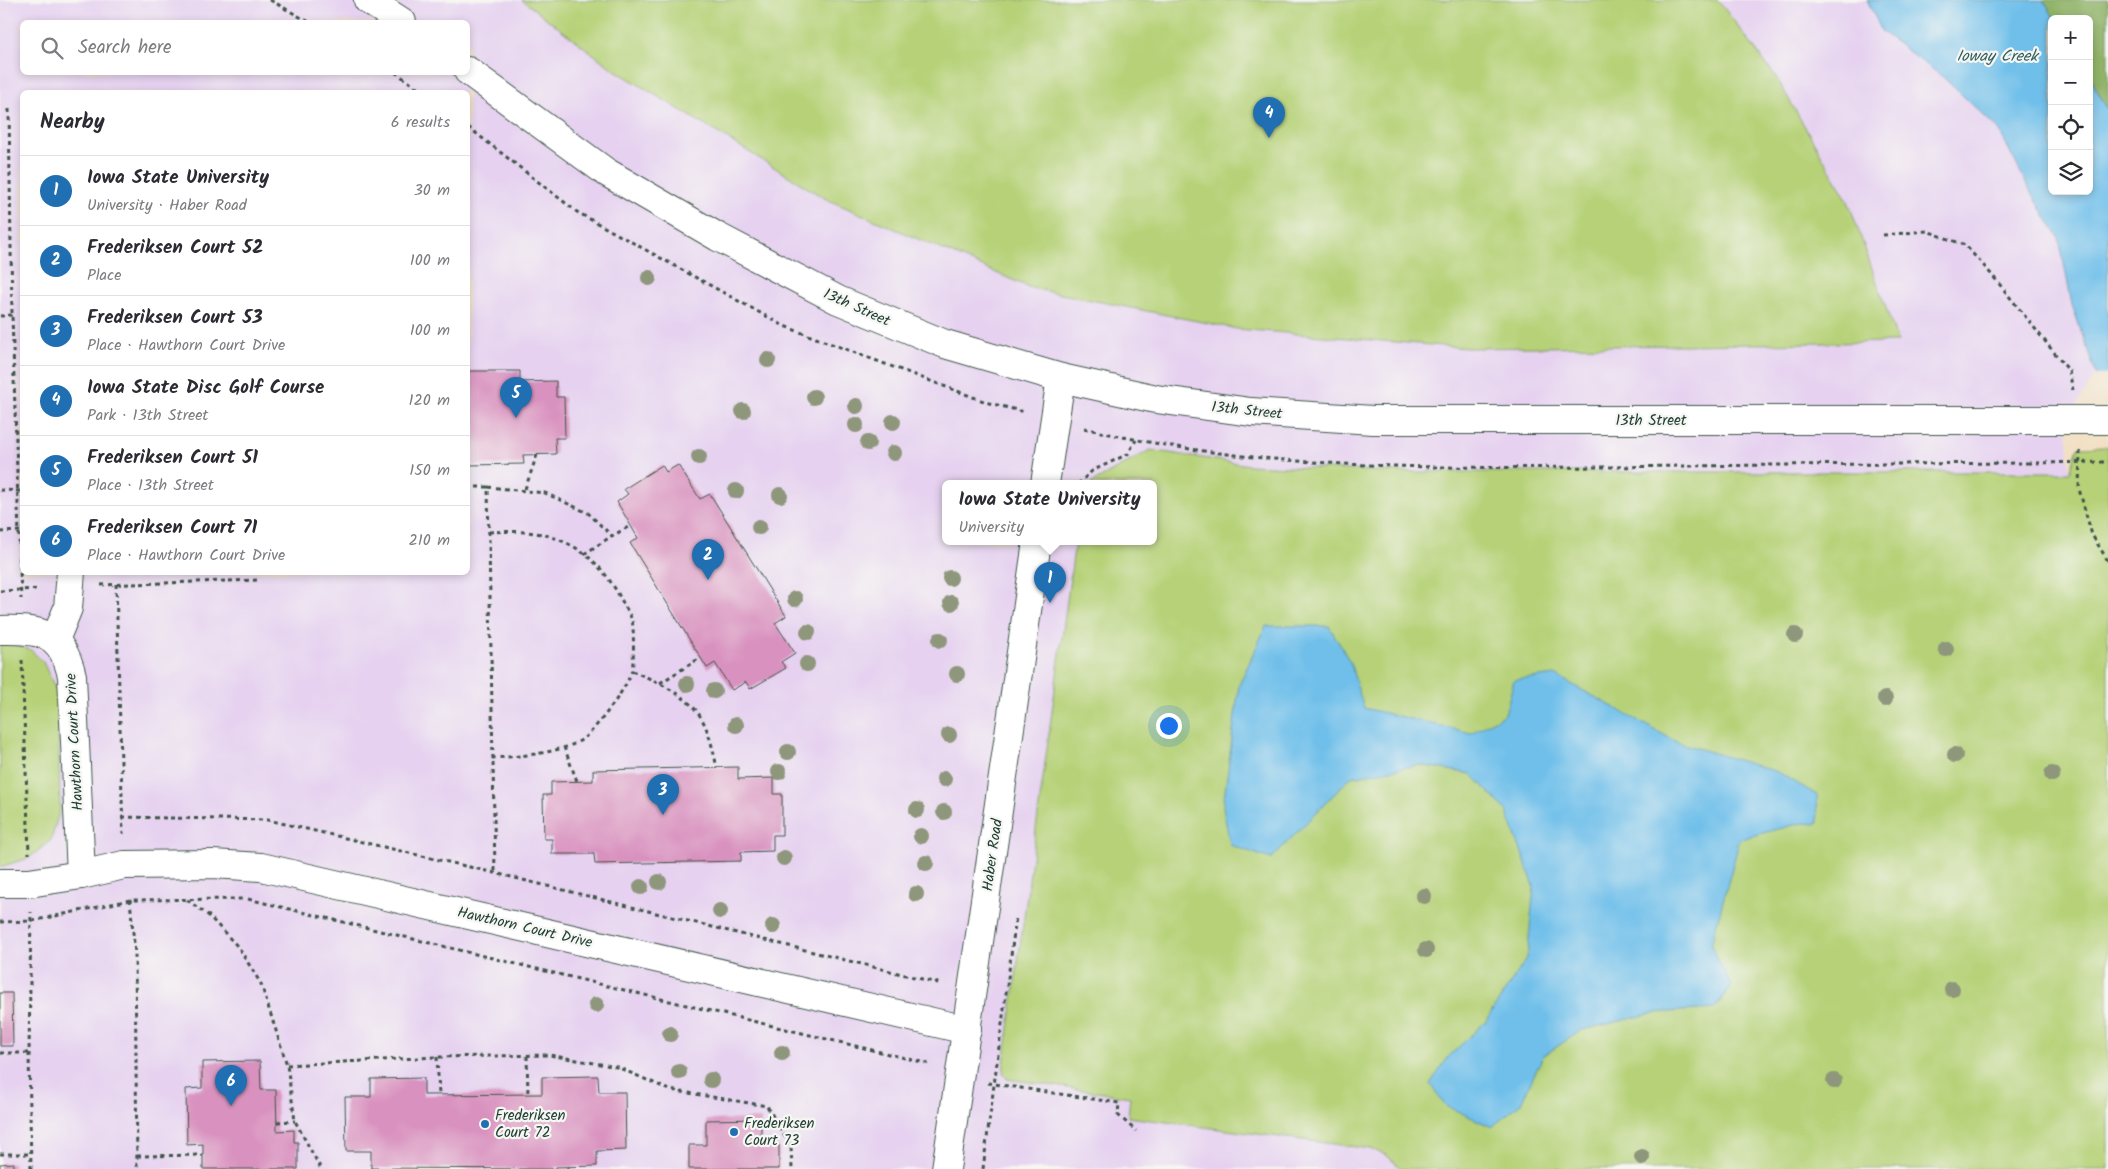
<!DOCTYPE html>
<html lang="en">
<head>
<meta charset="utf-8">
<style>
	:root { --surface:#fff; --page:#f7f7f7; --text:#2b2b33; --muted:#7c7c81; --line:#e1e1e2; --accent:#1f6fb2 }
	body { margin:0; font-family:Kalam,sans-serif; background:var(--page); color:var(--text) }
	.controls { position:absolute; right:15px; top:15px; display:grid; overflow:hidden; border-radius:8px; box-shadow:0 2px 8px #0003 }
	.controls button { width:45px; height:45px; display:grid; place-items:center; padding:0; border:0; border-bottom:1px solid var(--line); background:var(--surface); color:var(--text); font:25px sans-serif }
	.you { position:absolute; left:1168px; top:725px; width:18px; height:18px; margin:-12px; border:4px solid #fff; border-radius:50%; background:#1a73e8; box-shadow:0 0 0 8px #1a73e833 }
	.badge { display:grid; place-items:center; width:32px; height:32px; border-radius:50%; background:var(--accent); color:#fff; font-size:16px; font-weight:700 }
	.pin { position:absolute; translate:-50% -41px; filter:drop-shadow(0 1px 2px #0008) }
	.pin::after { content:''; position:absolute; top:26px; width:18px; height:15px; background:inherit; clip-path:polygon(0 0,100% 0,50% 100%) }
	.popup { position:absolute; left:942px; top:480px; width:215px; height:65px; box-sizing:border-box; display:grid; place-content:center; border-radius:8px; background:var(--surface); filter:drop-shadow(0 1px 4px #0005); font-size:16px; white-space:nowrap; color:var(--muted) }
	.popup b { font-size:19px; color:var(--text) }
	.popup::after { content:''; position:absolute; left:50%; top:100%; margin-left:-10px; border:10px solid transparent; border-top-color:var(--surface) }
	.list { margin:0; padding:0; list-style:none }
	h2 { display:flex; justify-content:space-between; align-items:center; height:65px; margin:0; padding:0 20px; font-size:21px }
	h2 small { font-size:16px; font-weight:400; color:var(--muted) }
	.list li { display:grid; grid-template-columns:32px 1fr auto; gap:15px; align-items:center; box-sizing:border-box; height:70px; padding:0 20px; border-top:1px solid var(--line) }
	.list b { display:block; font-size:19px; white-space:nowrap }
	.list p { margin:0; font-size:16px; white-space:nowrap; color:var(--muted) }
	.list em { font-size:16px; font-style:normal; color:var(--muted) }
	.icon { flex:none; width:28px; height:28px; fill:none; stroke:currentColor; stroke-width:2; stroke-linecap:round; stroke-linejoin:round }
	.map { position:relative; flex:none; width:2108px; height:1169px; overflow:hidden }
	.search { position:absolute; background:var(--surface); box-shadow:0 2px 8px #0003; left:20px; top:20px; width:450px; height:55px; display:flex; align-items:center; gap:12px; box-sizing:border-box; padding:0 18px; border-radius:8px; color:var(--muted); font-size:19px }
	.panel { position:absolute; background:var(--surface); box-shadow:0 2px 8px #0003; left:20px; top:90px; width:450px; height:485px; border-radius:8px }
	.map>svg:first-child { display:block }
	.built { fill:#e6d2f0; fill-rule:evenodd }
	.green { fill:#b6d177; stroke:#6a8756 }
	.forest { fill:#90b368; stroke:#58784e }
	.water { fill:#6fbfea; stroke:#477e8f }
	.pier { fill:#f2e0c4 }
	.building { fill:#d992bf }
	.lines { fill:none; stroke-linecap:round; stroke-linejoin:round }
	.minor-casing { stroke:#3f554a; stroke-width:30 }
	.major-casing { stroke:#3f554a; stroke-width:30 }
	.path { stroke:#3f554a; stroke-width:3; stroke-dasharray:4 4; stroke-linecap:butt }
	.minor { stroke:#fff; stroke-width:28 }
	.major { stroke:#fff; stroke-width:28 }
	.major-bridge-casing { stroke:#3f554a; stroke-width:30; stroke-linecap:butt }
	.path-bridge { stroke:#3f554a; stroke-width:3; stroke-dasharray:4 4; stroke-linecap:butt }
	.major-bridge { stroke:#fff; stroke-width:28 }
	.tree { fill:#8e977c }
	.poi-dot { fill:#1f6fb2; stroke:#f6f6f2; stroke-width:2 }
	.labels { text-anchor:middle; stroke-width:4.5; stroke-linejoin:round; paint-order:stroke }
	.street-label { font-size:15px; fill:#1f3d34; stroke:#f6f6f2 }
	.poi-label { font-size:15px; fill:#1f3d34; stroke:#f6f6f2; text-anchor:start }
	.water-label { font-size:16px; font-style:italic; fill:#335e62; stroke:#f6f6f2 }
</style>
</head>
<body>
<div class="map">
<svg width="2108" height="1169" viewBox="0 0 2108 1169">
	<rect width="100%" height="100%" fill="#f6f6f2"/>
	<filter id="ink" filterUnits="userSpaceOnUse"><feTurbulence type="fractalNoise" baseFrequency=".02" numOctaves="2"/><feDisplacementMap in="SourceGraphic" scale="10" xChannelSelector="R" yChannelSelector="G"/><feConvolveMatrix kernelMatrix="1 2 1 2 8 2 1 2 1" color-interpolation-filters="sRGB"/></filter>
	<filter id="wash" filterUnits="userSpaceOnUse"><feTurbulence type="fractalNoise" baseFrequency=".0096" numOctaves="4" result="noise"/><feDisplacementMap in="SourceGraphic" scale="20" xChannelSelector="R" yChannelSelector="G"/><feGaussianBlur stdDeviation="1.12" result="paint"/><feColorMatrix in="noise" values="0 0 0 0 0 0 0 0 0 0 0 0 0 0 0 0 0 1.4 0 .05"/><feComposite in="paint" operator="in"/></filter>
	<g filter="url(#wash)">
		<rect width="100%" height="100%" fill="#f2e0c4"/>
		<path class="built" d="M0 0H1867L1882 32 1943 77 1999 130 2028 187 2059 238 2072 305 2096 374 2067 421 2070 472 2108 634V1169H0ZM22 22H468V72H22ZM22 92H468V572H22ZM946 484H1154V542H946Z"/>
		<g class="green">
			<polygon points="522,0 1718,0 1776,77 1848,201 1898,342 1468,348 1237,329 1031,288 826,199 613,69"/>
			<polygon points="2108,446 2108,1169 1402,1169 1386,1155 1371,1149 1128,1117 1130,1097 1007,1079 1003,1072 1075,542 1154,542 1154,484 1090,484 1150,450 1249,465 1389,472 2070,472 2078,447"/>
			<polygon points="10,643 31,650 43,662 58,694 60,810 51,840 29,858 0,867 0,644"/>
		</g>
		<polygon class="forest" points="2043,0 2108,0 2108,110 2089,77 2089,19 2055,19"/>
		<g class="water">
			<polygon points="1867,0 2043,0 2055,19 2052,19 2052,191 2089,191 2089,77 2108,110 2108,432 2096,374 2072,305 2059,238 2028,187 1999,130 1943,77 1882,32"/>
			<polygon points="1266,626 1329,626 1350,662 1364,708 1471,733 1505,714 1514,680 1555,675 1677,742 1778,772 1817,795 1818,824 1802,823 1740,839 1711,945 1732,987 1714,1009 1654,1013 1582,1030 1543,1056 1521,1103 1492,1127 1446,1106 1430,1084 1449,1056 1485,1022 1527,958 1534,886 1506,810 1471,774 1419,765 1351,777 1271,859 1230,845 1223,807 1239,685"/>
		</g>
		<polygon class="pier" points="2094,375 2108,375 2108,435 2106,433"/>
		<g id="blocks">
			<g class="building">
				<polygon points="468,371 520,371 520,382 556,381 556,397 564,397 565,438 555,438 556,454 523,455 524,464 468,465"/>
				<polygon points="662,465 666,472 678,465 700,499 710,494 786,616 775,623 795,653 781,662 786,668 750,689 746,682 732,690 715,663 707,668 630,543 638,538 617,502 628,494 624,489"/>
				<polygon points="738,767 738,779 774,778 774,794 782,794 782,835 773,835 773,851 741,852 741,861 595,864 594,854 552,854 552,839 544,839 543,795 551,795 551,782 593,781 593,770"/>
				<polygon points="0,993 12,993 13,1046 0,1046"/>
				<polygon points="260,1061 261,1090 276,1090 277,1131 294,1130 294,1142 298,1142 298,1169 203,1169 203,1144 187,1145 186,1089 202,1088 202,1062"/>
				<polygon points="598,1076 599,1092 625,1092 626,1150 597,1151 597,1166 556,1167 556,1169 371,1168 371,1151 346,1151 345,1097 371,1097 371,1079 424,1078 424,1095 542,1094 542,1077"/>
				<polygon points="761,1119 761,1145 779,1145 779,1169 689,1169 689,1145 706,1145 706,1120"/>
				<polygon points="14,1163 14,1169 0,1169 0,1164"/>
			</g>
		</g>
	</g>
	<g filter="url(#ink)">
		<use href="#blocks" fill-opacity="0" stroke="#3f554a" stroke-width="1"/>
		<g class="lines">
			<g class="minor-casing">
				<g id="minor">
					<polyline points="1045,484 1061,378"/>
					<path d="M0 630C42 629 62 632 72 676L81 875"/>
					<polyline points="55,640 68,608 71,572"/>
					<polyline points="0,883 29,883 81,875 124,865 213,864 261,867 967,1030"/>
					<polyline points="946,1169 1037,542"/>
				</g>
			</g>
			<g class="major-casing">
				<g id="major">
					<polyline points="368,0 402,22"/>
					<polyline points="468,71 606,172 718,237 838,300 945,344 1061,378 1156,399 1251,412 1373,420 2008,420"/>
				</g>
			</g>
			<g class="path">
				<polyline points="270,0 309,22"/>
				<polyline points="395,72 423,92"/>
				<polyline points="9,109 12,315 21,599"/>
				<polyline points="468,127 577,212 784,326 989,403 1025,412"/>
				<polyline points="1883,235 1927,231 1965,245 1992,275 2069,371 2073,390"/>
				<polyline points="0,316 12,315"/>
				<path d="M1084 428C1257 471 1433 468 1609 467 1749 465 1888 464 2028 463"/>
				<polyline points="2080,451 2079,489 2092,535 2108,561"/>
				<polyline points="1078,484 1092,471 1128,454 1136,440"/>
				<polyline points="468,487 488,487 495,873"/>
				<polyline points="488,487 545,493 588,513 612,536 630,526"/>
				<polyline points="525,489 537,455"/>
				<polyline points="0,490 22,491"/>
				<polyline points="0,532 20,531"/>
				<path d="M489 532C513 531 537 530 560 540 590 552 609 575 623 603 626 608 630 615 632 620 634 629 634 660 632 670 629 685 597 728 584 738 565 753 516 757 492 758"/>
				<polyline points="584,554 612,536"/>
				<polyline points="116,584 123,834"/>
				<polyline points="101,585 258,580"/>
				<polyline points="0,591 40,589"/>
				<polyline points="22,660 29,854"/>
				<path d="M632 671C652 679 680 692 695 709 708 724 713 749 717 768"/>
				<polyline points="660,683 700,658"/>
				<polyline points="564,747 577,781"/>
				<polyline points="122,817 268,820 495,873 942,984"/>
				<polyline points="130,899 135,954 137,1169"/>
				<polyline points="248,899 930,1064"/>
				<polyline points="187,900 208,915 239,948 261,984 287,1065 295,1121 321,1169"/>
				<polyline points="0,922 32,921 130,900 242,899"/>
				<polyline points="0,1053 29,1053"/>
				<polyline points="527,1056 528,1094"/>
				<polyline points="437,1057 439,1095"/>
				<polyline points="287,1065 437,1057 549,1055 617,1067 670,1090 767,1106 791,1147 792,1169"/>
				<polyline points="988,1083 1119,1103 1118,1115 1136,1131"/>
				<polyline points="277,1122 295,1121"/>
				<polyline points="0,1154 30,1154"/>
				<polyline points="137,1156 203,1155"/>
				<polyline points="568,1167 568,1169"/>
				<polyline points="397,1168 397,1169"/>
				<polyline points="31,1169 29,1053 31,912"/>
				<polyline points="983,1169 1016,917"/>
			</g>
			<use href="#minor" class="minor"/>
			<use href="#major" class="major"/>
			<g class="major-bridge-casing">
				<polyline id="major-bridge" points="2008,420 2108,420"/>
			</g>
			<polyline class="path-bridge" points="2028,463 2108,462"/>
			<use href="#major-bridge" class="major-bridge"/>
		</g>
		<g class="tree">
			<circle cx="649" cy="278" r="8"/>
			<circle cx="768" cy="360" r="8"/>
			<circle cx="814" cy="397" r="8"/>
			<circle cx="856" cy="406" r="8"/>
			<circle cx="743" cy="411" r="8"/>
			<circle cx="893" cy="422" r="8"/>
			<circle cx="856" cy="425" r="8"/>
			<circle cx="868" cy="443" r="8"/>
			<circle cx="894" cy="453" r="8"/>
			<circle cx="699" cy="457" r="8"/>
			<circle cx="736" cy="491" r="8"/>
			<circle cx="780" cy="495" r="8"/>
			<circle cx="759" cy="527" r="8"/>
			<circle cx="950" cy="578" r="8"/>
			<circle cx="795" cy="599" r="8"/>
			<circle cx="951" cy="603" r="8"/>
			<circle cx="808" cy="632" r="8"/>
			<circle cx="1795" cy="635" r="8"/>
			<circle cx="940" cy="640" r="8"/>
			<circle cx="1946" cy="649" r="8"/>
			<circle cx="807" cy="664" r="8"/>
			<circle cx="957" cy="674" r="8"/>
			<circle cx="687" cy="684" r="8"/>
			<circle cx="714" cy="691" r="8"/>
			<circle cx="1885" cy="699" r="8"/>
			<circle cx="736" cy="725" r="8"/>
			<circle cx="949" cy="735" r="8"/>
			<circle cx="788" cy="752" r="8"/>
			<circle cx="1955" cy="755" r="8"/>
			<circle cx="779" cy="772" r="8"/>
			<circle cx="2052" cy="774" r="8"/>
			<circle cx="944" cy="779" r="8"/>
			<circle cx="917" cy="810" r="8"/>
			<circle cx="944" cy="812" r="8"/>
			<circle cx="921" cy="836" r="8"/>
			<circle cx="784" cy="858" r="8"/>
			<circle cx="926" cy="863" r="8"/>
			<circle cx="659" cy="882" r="8"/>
			<circle cx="641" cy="887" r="8"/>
			<circle cx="916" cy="894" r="8"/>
			<circle cx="1424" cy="896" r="8"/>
			<circle cx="720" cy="911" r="8"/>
			<circle cx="773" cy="926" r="8"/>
			<circle cx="1426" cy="950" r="8"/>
			<circle cx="1952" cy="989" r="8"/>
			<circle cx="596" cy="1005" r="8"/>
			<circle cx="670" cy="1034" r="8"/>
			<circle cx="782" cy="1053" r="8"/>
			<circle cx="679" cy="1072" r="8"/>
			<circle cx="711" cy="1080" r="8"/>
			<circle cx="1834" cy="1081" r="8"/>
			<circle cx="1642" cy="1157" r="8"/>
		</g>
	</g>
	<g class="poi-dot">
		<circle cx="485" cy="1124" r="5"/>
		<circle cx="734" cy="1132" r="5"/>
	</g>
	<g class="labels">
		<g class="street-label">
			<text transform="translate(857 307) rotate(24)" y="5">13th Street</text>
			<text transform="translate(1247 410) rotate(6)" y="5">13th Street</text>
			<text x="1651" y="425">13th Street</text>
			<text transform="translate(74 742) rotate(-93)" y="5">Hawthorn Court Drive</text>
			<text transform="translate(992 855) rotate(-82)" y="5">Haber Road</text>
			<text transform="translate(525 927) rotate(13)" y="5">Hawthorn Court Drive</text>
		</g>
		<g class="poi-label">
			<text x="495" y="1120">Frederiksen<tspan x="495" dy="17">Court 72</tspan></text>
			<text x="744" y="1128">Frederiksen<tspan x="744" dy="17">Court 73</tspan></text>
		</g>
		<g class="water-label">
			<text x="1997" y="61">Ioway Creek</text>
		</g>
	</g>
</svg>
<div class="controls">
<button>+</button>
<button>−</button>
<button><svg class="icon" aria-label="locate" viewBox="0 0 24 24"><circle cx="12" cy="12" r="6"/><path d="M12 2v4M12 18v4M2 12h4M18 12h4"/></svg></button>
<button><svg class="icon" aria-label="layers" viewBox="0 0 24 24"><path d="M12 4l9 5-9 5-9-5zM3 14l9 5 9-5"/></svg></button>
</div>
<div class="you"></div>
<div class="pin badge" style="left:1050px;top:603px">1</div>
<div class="popup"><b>Iowa State University</b>University</div>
<div class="pin badge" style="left:708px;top:580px">2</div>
<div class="pin badge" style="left:663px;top:815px">3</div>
<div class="pin badge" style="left:1269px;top:138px">4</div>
<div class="pin badge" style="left:516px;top:418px">5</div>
<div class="pin badge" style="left:231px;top:1106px">6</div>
<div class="search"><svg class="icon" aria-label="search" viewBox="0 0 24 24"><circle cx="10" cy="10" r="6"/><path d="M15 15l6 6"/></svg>Search here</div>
<section class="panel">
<h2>Nearby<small>6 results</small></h2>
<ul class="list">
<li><span class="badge">1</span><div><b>Iowa State University</b><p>University · Haber Road</p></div><em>30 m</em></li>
<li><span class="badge">2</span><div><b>Frederiksen Court 52</b><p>Place</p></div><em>100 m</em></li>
<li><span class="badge">3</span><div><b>Frederiksen Court 53</b><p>Place · Hawthorn Court Drive</p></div><em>100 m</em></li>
<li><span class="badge">4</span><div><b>Iowa State Disc Golf Course</b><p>Park · 13th Street</p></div><em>120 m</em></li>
<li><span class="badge">5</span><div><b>Frederiksen Court 51</b><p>Place · 13th Street</p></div><em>150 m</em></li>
<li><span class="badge">6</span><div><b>Frederiksen Court 71</b><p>Place · Hawthorn Court Drive</p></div><em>210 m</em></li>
</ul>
</section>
</div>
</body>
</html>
